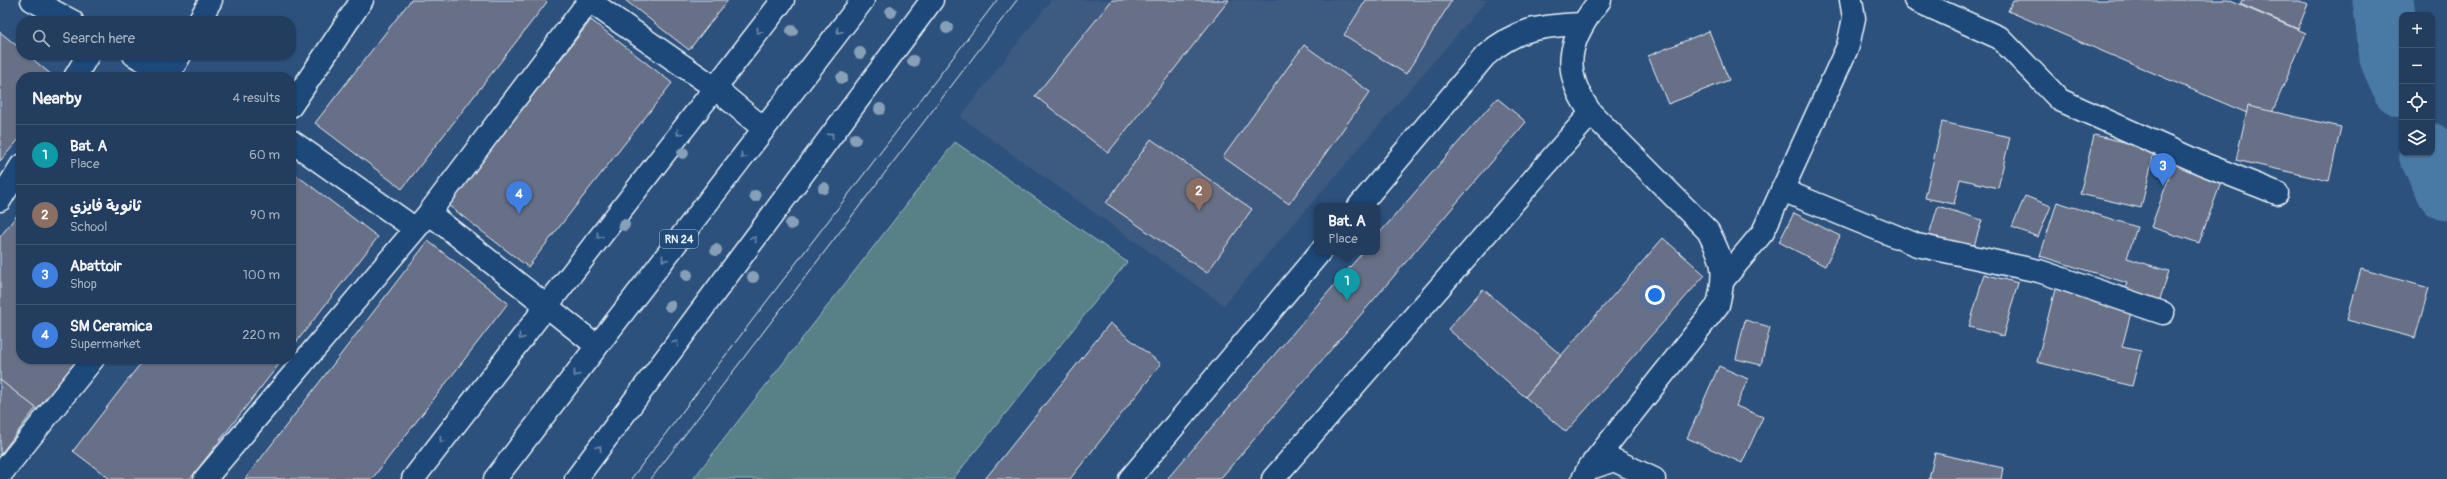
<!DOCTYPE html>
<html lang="en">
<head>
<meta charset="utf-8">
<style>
	:root { --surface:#223d5e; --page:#2a4464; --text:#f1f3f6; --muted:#a2aebc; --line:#3f5673; --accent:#8bbbb9 }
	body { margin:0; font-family:Pangolin,"Playpen Sans Arabic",sans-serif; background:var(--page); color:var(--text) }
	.controls { position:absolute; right:12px; top:12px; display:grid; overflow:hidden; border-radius:8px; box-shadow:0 1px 3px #0004 }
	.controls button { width:36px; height:36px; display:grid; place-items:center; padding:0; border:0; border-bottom:1px solid var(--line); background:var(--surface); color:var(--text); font:20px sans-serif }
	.you { position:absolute; left:1655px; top:295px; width:14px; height:14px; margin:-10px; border:3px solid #fff; border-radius:50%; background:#1a73e8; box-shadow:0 0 0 6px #1a73e833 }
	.badge { display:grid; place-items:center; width:26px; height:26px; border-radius:50%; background:var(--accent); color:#fff; font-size:13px; font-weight:700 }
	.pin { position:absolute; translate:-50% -33px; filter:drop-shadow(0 1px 2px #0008) }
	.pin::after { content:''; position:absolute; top:21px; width:14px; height:12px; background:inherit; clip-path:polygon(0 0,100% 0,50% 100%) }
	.popup { position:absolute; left:1314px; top:203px; width:66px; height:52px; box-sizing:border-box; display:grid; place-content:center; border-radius:8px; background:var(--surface); filter:drop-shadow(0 1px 3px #0005); font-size:13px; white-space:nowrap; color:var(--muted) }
	.popup b { font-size:15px; color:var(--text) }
	.popup::after { content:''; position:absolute; left:50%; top:100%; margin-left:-8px; border:8px solid transparent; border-top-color:var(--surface) }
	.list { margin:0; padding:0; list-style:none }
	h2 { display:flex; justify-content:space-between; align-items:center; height:52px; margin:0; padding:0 16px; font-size:17px }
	h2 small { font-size:13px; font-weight:400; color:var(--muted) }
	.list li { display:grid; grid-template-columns:26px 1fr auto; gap:12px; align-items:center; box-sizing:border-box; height:60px; padding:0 16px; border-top:1px solid var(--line) }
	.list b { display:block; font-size:15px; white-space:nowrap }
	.list p { margin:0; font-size:13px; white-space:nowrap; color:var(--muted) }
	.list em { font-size:13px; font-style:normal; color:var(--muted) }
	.icon { flex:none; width:22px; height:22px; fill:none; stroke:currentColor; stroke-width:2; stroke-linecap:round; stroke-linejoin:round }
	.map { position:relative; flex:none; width:2447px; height:479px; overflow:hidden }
	.search { position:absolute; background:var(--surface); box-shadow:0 1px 3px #0004; left:16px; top:16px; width:280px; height:44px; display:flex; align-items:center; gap:10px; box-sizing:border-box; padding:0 14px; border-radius:16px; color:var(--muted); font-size:15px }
	.panel { position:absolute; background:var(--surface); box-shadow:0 1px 3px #0004; left:16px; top:72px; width:280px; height:292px; border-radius:16px }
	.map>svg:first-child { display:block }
	.built { fill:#3e5a80 }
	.pitch { fill:#588087; stroke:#a0b8c0 }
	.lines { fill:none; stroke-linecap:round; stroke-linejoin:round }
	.river { stroke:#487aa5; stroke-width:61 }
	.building { fill:#676f87; stroke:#e8f1f8 }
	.minor-casing { stroke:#e8f1f8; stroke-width:25 }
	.major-casing { stroke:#e8f1f8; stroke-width:25 }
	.minor { stroke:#1f4a7a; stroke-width:22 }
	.major { stroke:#1f4a7a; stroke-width:22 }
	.tram { stroke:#e8f1f8; stroke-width:1 }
	.tree { fill:#88a0b7 }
	.oneway { stroke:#6f8dac }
	.labels { text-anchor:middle; stroke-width:3.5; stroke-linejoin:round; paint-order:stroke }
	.shield { fill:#1f4a7a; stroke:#acbfd2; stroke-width:1 }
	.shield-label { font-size:11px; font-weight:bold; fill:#e8f1f8 }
</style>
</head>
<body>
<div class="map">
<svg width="2447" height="479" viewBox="0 0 2447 479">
	<rect width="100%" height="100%" fill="#2d517d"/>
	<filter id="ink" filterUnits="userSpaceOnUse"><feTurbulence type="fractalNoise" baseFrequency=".025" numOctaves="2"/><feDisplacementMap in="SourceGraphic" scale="8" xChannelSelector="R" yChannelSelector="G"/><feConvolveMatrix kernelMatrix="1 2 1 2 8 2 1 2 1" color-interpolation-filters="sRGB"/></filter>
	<g filter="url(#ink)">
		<polygon class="built" points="1051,0 1487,0 1224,305 960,117"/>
		<polygon class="pitch" points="955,142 1127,262 953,479 693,479"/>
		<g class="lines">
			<g class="river">
				<polyline points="2383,0 2390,57 2402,86"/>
				<polyline points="2429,153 2447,190"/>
			</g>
		</g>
		<g class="building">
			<polygon points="411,0 545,0 547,2 402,189 315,123"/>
			<polygon points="625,0 728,0 689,50"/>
			<polygon points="1112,0 1229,0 1108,153 1035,96"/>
			<polygon points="1366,0 1452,0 1406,74 1344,35"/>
			<polygon points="2013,0 2228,0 2306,33 2268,122 2008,11"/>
			<polygon points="2242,0 2299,0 2308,4 2298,29 2240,4"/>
			<polygon points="591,20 672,83 528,267 448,205"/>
			<polygon points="1709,31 1729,80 1668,104 1648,56"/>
			<polygon points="0,32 21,49 21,55 28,55 54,77 21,77 21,137 0,161"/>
			<polygon points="1304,45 1370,92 1289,204 1223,157"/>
			<polygon points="1497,98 1526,122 1220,479 1167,479 1363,252 1377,252 1377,236"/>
			<polygon points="2248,106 2341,127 2329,181 2236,160"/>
			<polygon points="1942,122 2010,137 1998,188 1960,179 1954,204 1925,198"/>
			<polygon points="2094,135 2155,149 2141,208 2080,194"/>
			<polygon points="1151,139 1252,209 1207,273 1106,203"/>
			<polygon points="2175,161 2223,177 2199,243 2151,227"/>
			<polygon points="291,171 378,237 291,349"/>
			<polygon points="2025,196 2051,206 2038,237 2012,227"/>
			<polygon points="2057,202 2137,227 2127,258 2169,271 2159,302 2124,291 2127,283 2040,256"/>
			<polygon points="1938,206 1982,220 1973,249 1929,235"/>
			<polygon points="21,210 21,359 84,359 42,413 0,381 0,237"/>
			<polygon points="1794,213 1840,236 1825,266 1779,242"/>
			<polygon points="1663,238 1705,275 1566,432 1525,397"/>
			<polygon points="428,241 508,303 372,479 245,479"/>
			<polygon points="2361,269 2429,288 2415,338 2347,320"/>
			<polygon points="1984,274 2018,283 2003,336 1969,327"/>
			<polygon points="2056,285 2133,305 2122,347 2141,351 2132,386 2037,362"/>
			<polygon points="1483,289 1561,355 1525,397 1448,329"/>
			<polygon points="1745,320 1770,327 1761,365 1736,359"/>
			<polygon points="1110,323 1161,364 1070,479 985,479"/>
			<polygon points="144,359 283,359 190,479 110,479 73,451"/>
			<polygon points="1719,366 1748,379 1736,406 1763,417 1742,463 1687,438"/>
			<polygon points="0,380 36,408 0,455"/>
			<polygon points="1935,453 2003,468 2001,479 1929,479"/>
		</g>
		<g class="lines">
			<g class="minor-casing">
				<g id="minor">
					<polyline points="32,0 72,21"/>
					<polyline points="588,0 715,88 764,129"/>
					<polyline points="1915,0 2000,38 2060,100 2201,163 2277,193"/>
					<polyline points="199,21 211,0"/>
					<polyline points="134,55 173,77"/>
					<polyline points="169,75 180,55"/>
					<polyline points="75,77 88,55"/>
					<polyline points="291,106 362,0"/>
					<polyline points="291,141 414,228"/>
					<polyline points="1782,190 1917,245 2039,271 2163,313"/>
					<polyline points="0,200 21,166"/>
					<path d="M1359 206 1485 56C1516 28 1541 26 1582 24"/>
					<polyline points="429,213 597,346"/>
					<polyline points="1724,279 1763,232 1848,46 1854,18 1851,0"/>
					<polyline points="1588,469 1614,460 1654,479"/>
					<polyline points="0,475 93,359"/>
					<polyline points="205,479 429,213 589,1"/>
					<polyline points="413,479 783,0"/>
					<polyline points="1130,479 1320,252"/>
					<polyline points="1273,479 1591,113"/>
					<path d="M1583 479 1588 469 1718 305C1726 272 1724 261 1708 231L1591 113C1559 69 1569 39 1600 0"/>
				</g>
			</g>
			<g class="major-casing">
				<g id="major">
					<polyline points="495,479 863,0"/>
					<polyline points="576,479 932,0"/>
				</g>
			</g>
			<use href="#minor" class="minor"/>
			<use href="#major" class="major"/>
			<g class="tram">
				<polyline points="631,479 997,0"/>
				<polyline points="651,479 1017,0"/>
			</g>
		</g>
		<g class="tree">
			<circle cx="891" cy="12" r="6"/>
			<circle cx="947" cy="28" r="6"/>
			<circle cx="792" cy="31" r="6"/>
			<circle cx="860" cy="53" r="6"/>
			<circle cx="913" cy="61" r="6"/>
			<circle cx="842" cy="78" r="6"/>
			<circle cx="880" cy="109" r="6"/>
			<circle cx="855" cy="139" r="6"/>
			<circle cx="683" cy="153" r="6"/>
			<circle cx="824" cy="188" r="6"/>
			<circle cx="755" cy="196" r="6"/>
			<circle cx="791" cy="224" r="6"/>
			<circle cx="624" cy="225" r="6"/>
			<circle cx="716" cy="250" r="6"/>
			<circle cx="687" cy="275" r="6"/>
			<circle cx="753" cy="277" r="6"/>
			<circle cx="670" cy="306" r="6"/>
		</g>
		<defs><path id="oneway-chevron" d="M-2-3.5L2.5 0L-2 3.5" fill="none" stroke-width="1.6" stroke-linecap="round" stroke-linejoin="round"/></defs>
		<g class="oneway">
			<use href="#oneway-chevron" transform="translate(759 31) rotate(128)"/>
			<use href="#oneway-chevron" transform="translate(839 31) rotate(127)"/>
			<use href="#oneway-chevron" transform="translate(679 133) rotate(128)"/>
			<use href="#oneway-chevron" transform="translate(831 135) rotate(-53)"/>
			<use href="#oneway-chevron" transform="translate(743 156) rotate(128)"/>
			<use href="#oneway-chevron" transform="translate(599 236) rotate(128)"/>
			<use href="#oneway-chevron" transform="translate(754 239) rotate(-53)"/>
			<use href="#oneway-chevron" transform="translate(664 259) rotate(128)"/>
			<use href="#oneway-chevron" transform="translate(521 337) rotate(127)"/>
			<use href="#oneway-chevron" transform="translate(676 343) rotate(-53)"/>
			<use href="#oneway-chevron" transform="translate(576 374) rotate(127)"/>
			<use href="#oneway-chevron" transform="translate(442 440) rotate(127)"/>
			<use href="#oneway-chevron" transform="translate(599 448) rotate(-53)"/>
		</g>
	</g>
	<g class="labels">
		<rect class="shield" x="660" y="230" width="38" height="18" rx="3"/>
		<g class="shield-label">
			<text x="679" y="243">RN 24</text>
		</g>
	</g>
</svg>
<div class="controls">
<button>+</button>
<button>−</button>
<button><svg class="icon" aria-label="locate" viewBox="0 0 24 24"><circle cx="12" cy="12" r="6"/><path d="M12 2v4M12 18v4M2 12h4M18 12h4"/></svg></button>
<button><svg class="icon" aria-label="layers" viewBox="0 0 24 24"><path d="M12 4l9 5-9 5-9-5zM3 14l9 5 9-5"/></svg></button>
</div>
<div class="you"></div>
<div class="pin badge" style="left:1347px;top:301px;background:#0f9aa8">1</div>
<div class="popup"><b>Bat. A</b>Place</div>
<div class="pin badge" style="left:1199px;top:211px;background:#8d6e63">2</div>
<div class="pin badge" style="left:2163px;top:186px;background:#3f7fe0">3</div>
<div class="pin badge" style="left:519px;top:214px;background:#3f7fe0">4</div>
<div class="search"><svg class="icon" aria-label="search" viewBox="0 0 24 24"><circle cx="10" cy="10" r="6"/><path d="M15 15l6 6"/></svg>Search here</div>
<section class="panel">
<h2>Nearby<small>4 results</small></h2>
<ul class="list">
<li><span class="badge" style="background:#0f9aa8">1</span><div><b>Bat. A</b><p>Place</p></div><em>60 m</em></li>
<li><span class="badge" style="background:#8d6e63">2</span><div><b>ثانوية فايزي</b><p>School</p></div><em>90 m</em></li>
<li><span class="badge" style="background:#3f7fe0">3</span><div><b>Abattoir</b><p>Shop</p></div><em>100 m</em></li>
<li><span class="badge" style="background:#3f7fe0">4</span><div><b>SM Ceramica</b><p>Supermarket</p></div><em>220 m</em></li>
</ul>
</section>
</div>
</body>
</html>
